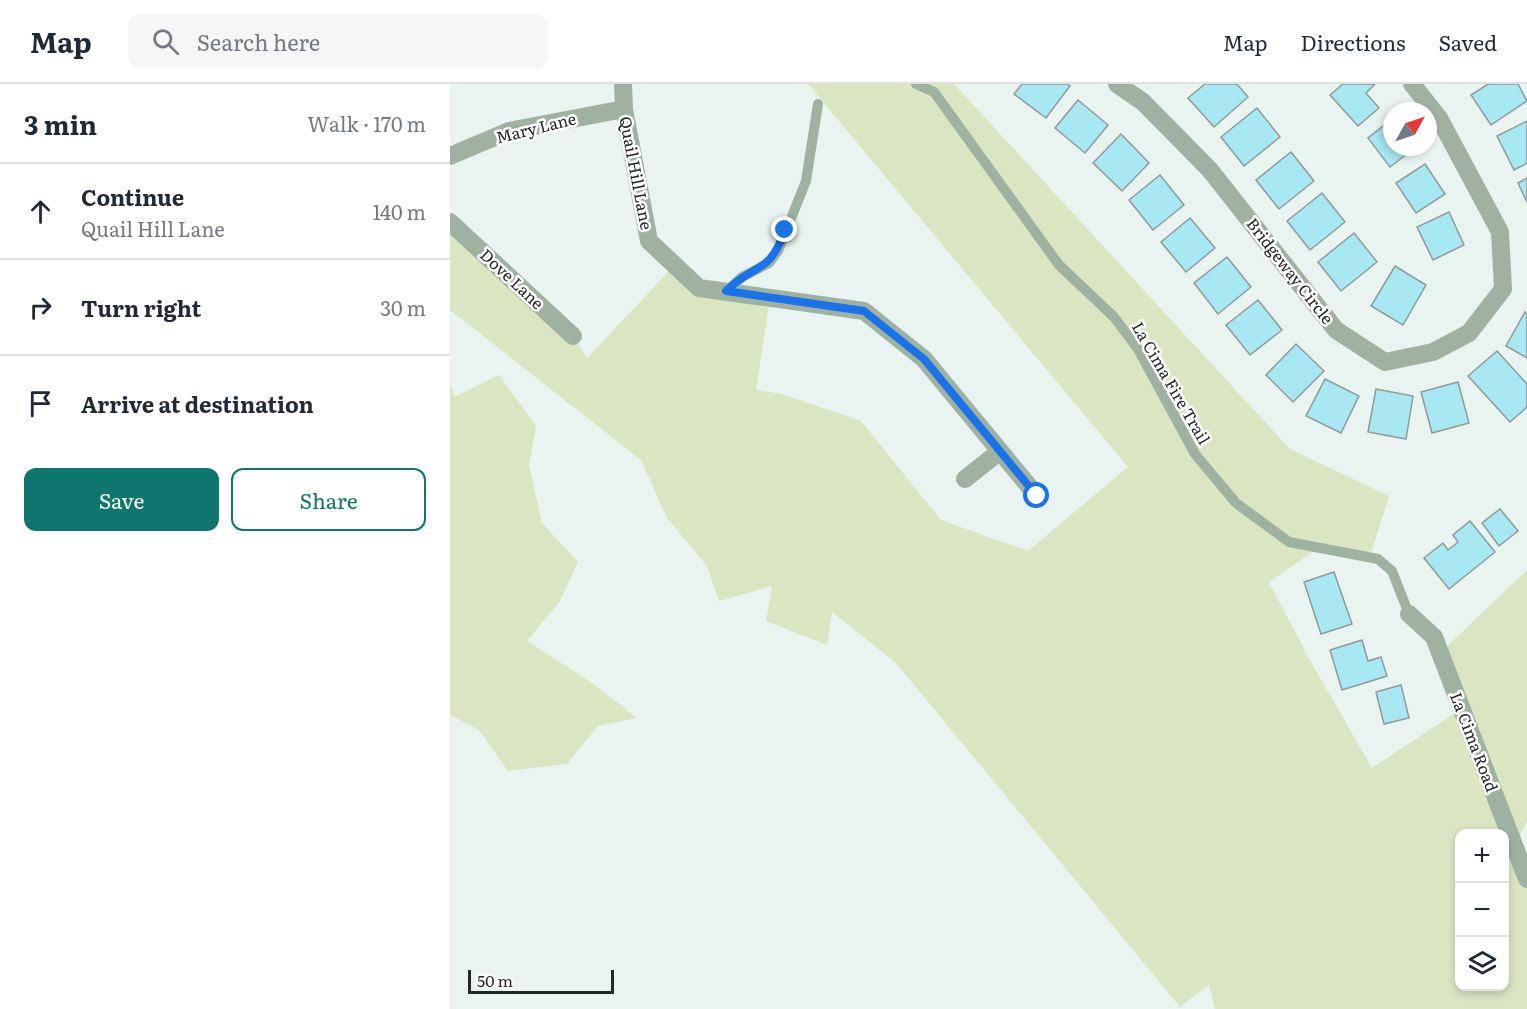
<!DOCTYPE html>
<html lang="en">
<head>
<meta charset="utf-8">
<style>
	:root { --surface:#fff; --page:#f6f6f7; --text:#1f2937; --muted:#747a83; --line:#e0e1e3; --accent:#0f766e }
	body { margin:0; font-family:Literata,serif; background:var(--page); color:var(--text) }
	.controls { position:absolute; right:18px; bottom:18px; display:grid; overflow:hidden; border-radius:12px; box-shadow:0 3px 9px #0003 }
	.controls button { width:54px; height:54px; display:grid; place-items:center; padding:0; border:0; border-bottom:2px solid var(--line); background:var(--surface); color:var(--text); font:30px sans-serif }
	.compass { position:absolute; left:933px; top:18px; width:54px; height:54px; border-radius:50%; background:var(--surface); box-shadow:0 3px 9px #0003; rotate:50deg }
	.scale { position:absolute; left:18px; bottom:15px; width:146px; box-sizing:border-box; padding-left:6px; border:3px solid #232726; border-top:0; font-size:16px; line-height:21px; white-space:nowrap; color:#232726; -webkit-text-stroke:4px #fff; paint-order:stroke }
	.stop { position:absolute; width:18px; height:18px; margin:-14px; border:4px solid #1a73e8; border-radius:50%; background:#fff }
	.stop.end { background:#1a73e8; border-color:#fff; box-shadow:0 2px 6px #0008 }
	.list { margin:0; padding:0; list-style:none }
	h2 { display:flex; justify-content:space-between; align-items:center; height:78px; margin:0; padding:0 24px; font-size:26px }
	h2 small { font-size:20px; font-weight:400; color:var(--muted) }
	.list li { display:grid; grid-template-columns:39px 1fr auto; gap:18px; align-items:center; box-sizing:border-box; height:96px; padding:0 24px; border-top:2px solid var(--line) }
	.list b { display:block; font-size:22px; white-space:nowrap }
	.list p { margin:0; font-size:20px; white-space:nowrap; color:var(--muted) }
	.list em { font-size:20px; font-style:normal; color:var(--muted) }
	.actions { display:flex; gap:12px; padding:18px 24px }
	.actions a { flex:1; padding:14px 0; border:2px solid var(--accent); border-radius:12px; text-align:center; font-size:21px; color:var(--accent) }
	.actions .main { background:var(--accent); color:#fff }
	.icon { flex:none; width:33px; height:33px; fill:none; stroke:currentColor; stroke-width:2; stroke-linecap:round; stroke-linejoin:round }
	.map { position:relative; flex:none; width:1077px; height:925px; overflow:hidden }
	header { display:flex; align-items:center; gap:36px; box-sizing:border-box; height:84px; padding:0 30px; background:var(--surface); border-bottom:2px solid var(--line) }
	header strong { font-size:28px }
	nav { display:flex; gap:33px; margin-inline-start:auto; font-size:21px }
	.search { width:420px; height:54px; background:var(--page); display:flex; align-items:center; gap:15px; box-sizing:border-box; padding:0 21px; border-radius:12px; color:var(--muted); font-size:22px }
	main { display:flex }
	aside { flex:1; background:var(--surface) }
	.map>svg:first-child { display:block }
	.green { fill:#dae5c2; fill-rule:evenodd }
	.building { fill:#a7e8f2; stroke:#909a9c; stroke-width:1.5 }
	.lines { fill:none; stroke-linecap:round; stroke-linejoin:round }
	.lane { stroke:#9fb2a2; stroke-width:10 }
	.street { stroke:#9fb2a2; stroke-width:18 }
	.route { stroke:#1a73e8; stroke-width:8 }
	.labels { text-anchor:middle; stroke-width:5; stroke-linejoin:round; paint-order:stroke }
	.street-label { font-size:16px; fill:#232726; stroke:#fff }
</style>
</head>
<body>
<header>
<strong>Map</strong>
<div class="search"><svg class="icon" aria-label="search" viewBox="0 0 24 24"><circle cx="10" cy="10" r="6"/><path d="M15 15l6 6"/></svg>Search here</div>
<nav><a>Map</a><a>Directions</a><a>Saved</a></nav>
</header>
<main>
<aside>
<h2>3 min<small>Walk · 170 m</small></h2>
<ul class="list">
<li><svg class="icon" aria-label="ahead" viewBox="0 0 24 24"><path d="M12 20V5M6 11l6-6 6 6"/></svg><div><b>Continue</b><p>Quail Hill Lane</p></div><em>140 m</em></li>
<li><svg class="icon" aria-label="right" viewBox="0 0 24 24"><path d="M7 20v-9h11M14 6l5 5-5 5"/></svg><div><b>Turn right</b></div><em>30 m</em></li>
<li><svg class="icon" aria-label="arrive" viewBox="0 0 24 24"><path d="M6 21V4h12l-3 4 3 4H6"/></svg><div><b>Arrive at destination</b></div></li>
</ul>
<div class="actions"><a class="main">Save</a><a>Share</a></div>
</aside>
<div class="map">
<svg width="1077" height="925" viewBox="0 0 1077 925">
	<rect width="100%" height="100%" fill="#e9f4f1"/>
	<g class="green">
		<path d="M358 0H504L840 365 939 412 920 473 870 463 819 498 857 571 922 684 1011 625 990 569 1077 486V737L1065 763 1077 795V925H765L759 901 730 923 446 579 382 528 377 561 316 537 322 502 269 517 257 482 217 434 191 376 0 226V138L123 252 137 274 225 181 250 204 320 214 306 306 332 310 411 337 491 436 578 467 678 383ZM1010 750H1054V902H1010Z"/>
		<polygon points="49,291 86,342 79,381 92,439 128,478 110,517 77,557 142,599 187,634 148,642 117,680 58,687 29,646 0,631 0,299 5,313"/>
	</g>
	<g class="building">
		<polygon points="572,0 617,0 620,2 596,34 564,10"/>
		<polygon points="755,0 787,0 798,13 764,43 738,14"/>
		<polygon points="893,0 925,0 916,9 929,24 908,42 880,11"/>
		<polygon points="1038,0 1068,0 1077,17 1041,41 1021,11"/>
		<polygon points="628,16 658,41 635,69 605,44"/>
		<polygon points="807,24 830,53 794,82 771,53"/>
		<polygon points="942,35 942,63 966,63 940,83 918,54"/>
		<polygon points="1077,37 1077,79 1064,86 1047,52"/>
		<polygon points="671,50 699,79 672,107 643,79"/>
		<polygon points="841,68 864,97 829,125 806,96"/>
		<polygon points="975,80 995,110 966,129 946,99"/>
		<polygon points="710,91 734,121 703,146 679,116"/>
		<polygon points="1077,94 1077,118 1068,99"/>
		<polygon points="872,109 895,138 860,166 837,137"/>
		<polygon points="999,128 1014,161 983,176 967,143"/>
		<polygon points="740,134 765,164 736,188 711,158"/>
		<polygon points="904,149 927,178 891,207 868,178"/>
		<polygon points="777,173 801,203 768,230 744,199"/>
		<polygon points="945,182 976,201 953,241 921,222"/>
		<polygon points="808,216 832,246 800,271 776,241"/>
		<polygon points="1075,228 1077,230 1077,274 1056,262"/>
		<polygon points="846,260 874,287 843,318 816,291"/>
		<polygon points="1047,267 1077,300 1077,323 1060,338 1018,292"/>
		<polygon points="875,295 909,312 891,349 856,332"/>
		<polygon points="1008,298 1019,339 982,349 971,308"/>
		<polygon points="926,305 963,312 956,355 918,348"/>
		<polygon points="1050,425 1068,447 1049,462 1032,439"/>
		<polygon points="1020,437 1045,468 999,505 974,474 993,459 998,466 1008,458 1003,451"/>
		<polygon points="884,488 902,540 871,550 854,498"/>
		<polygon points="912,556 918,577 931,573 937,592 892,606 880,566"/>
		<polygon points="951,601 959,634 934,640 926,608"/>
	</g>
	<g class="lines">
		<g class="lane">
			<polyline points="466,0 484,8 609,181 664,233 688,265 745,370 786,419 839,458 928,475 942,487 959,530"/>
			<polyline points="276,208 292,193 319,179 328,167 356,97 368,20"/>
		</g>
		<g class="street">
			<polyline points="173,0 174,25 199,157 249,204 414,227 474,275 587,412"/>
			<polyline points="667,0 693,18 760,86 886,246 935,278 983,268 1019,249 1053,205 1050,148 989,34 962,0"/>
			<polyline points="0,72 59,47 174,25"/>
			<polyline points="0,138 123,252"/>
			<polyline points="515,395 549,368"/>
			<polyline points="959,530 984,553 1077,795"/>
		</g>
	</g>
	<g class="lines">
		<path class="route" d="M335 146C319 192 305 178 276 207L414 227 474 275 587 412"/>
	</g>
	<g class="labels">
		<g class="street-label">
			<text transform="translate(86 44) rotate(-14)" y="6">Mary Lane</text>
			<text transform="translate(186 89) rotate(79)" y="6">Quail Hill Lane</text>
			<text transform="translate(840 187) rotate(52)" y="6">Bridgeway Circle</text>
			<text transform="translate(62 195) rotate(43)" y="6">Dove Lane</text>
			<text transform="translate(721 299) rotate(60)" y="6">La Cima Fire Trail</text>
			<text transform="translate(1024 658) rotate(69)" y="6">La Cima Road</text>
		</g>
	</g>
</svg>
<div class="controls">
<button>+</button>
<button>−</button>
<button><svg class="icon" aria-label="layers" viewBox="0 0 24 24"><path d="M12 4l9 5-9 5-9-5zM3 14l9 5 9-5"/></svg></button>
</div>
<svg class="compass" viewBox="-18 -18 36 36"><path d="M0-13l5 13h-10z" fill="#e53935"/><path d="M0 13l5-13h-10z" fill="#747a83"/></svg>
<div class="scale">50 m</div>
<div class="stop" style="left:587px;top:412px"></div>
<div class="stop end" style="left:335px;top:146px"></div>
</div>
</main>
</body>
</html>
